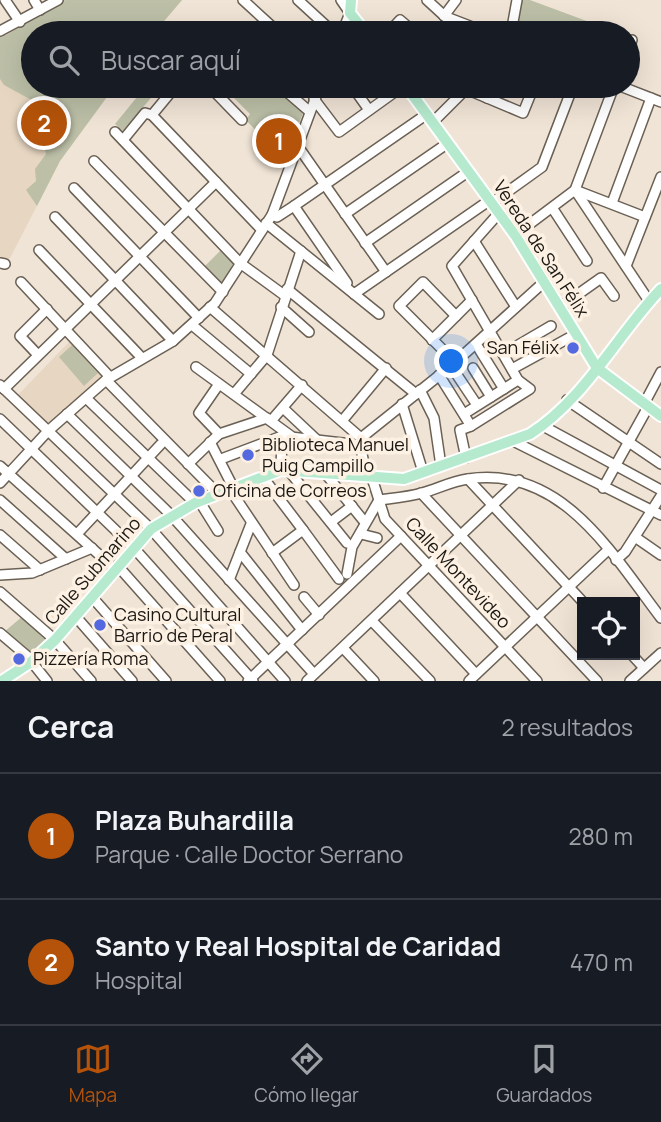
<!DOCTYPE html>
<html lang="es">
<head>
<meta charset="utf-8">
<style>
	:root { --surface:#171b24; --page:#20242c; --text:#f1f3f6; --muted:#9ea1a6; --line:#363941; --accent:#b45309 }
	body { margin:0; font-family:Manrope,sans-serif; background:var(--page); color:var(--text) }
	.controls { position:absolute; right:21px; bottom:21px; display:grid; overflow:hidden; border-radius:0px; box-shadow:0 7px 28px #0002 }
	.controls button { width:63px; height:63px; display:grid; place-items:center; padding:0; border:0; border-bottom:2px solid var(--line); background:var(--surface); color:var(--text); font:35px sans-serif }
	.you { position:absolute; left:452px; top:362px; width:24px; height:24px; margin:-18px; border:5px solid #fff; border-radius:50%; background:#1a73e8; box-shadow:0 0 0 10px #1a73e833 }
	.badge { display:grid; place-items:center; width:46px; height:46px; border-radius:50%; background:var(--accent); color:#fff; font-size:23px; font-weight:700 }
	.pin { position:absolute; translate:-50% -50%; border:4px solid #fff; box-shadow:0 2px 7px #0006 }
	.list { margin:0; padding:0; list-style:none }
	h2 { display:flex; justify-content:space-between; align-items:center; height:91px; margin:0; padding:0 28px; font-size:30px }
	h2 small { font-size:23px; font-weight:400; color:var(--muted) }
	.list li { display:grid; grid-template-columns:46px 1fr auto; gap:21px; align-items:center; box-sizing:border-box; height:126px; padding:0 28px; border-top:2px solid var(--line) }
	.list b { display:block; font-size:26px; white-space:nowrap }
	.list p { margin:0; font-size:23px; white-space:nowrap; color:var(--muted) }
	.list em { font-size:23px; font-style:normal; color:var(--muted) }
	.icon { flex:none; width:38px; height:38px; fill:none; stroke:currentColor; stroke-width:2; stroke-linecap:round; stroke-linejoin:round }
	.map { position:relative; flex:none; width:661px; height:681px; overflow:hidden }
	.search { position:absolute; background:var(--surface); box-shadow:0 7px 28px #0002; left:21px; right:21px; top:21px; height:77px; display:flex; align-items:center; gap:18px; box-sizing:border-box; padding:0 24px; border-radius:38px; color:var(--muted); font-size:26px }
	.sheet { height:343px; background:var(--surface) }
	nav { display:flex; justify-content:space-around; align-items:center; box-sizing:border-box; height:98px; border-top:2px solid var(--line); background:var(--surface); font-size:19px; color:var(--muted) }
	nav a { display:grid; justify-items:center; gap:4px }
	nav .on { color:var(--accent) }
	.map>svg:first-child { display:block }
	.built { fill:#e7d7c2 }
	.green { fill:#bdc0a7 }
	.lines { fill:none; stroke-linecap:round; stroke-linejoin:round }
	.minor-casing { stroke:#6a6054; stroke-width:12 }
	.major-casing { stroke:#fff; stroke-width:14 }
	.minor { stroke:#fff; stroke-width:9 }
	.major { stroke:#b5eace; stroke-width:10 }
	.poi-dot { fill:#5469df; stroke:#fdf1e3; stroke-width:2.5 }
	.labels { text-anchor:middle; stroke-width:7; stroke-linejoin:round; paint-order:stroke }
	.street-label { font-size:18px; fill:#1b1712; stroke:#fdf1e3 }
	.poi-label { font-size:18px; fill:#1b1712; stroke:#fdf1e3; text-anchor:start }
</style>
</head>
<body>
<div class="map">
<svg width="661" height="681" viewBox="0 0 661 681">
	<rect width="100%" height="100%" fill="#f0e4d6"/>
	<g class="built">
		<polygon points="65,0 182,0 154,33 33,33 33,86 115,86 60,161 7,264 0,261 0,35 6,35"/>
		<polygon points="71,340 100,371 100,381 53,422 43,422 16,397"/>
	</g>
	<g class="green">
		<polygon points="65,0 182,0 154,33 33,33 33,86 115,86 60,161 37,206 26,190 36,181 35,169 46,154 42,139 55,129 37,103 4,85 0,79 0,35 6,35"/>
		<polygon points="521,0 530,0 619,33 517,33"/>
		<polygon points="146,86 161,86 123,131 115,124"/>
		<polygon points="245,86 274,86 303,113 284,161 246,120 250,114 234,98"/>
		<polygon points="222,249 234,262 222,284 205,266"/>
		<polygon points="72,345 98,373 84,386 59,357"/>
		<polygon points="23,616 49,639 31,655 4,632"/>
	</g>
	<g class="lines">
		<g class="minor-casing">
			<g id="minor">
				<polyline points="5,0 20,22"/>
				<polyline points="34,0 40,10"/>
				<polyline points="243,0 279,33"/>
				<polyline points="298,0 334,33"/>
				<polyline points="341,0 350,13 342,33"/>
				<polyline points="427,0 463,33"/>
				<polyline points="444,16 456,0"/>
				<polyline points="449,18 488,33"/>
				<polyline points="0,31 58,0"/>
				<polyline points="388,33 400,20 407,26"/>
				<polyline points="511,33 517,0"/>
				<polyline points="628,51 632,40"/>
				<polyline points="176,86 152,115 261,229"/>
				<polyline points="209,86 242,120"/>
				<polyline points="280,86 309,111"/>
				<polyline points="352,86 369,110"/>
				<polyline points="620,86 661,102"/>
				<polyline points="466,89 523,113 534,86"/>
				<polyline points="487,98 492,86"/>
				<polyline points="314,99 339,132 403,86"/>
				<polyline points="433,122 469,86"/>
				<polyline points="115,132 240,263 284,295"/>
				<polyline points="123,140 145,113 152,115"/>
				<polyline points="297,145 386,272"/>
				<polyline points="94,161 223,292"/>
				<polyline points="74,188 199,318"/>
				<polyline points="575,190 649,301"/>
				<polyline points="575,190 645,217"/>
				<polyline points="492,203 542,167 573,86"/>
				<polyline points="612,203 651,98"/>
				<polyline points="294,206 347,283"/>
				<polyline points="553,209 587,261"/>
				<polyline points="345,214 448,143"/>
				<polyline points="272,215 277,217 294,206 427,114"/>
				<polyline points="55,217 173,341"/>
				<polyline points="266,223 379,314"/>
				<polyline points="515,235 575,190 614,86"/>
				<polyline points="474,241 516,307"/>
				<polyline points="365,243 469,171"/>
				<polyline points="39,250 142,358"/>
				<polyline points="0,263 5,264"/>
				<polyline points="626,266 661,177"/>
				<polyline points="21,282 110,377"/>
				<polyline points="287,289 416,394"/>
				<polyline points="354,294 490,200"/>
				<polyline points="210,307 361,438"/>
				<polyline points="281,307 309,332"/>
				<polyline points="560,307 601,278 614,296"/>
				<polyline points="192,325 251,374"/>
				<polyline points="432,340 472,300"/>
				<polyline points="476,344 504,389"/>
				<polyline points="503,354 551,326"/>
				<polyline points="38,355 20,336 47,309"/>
				<polyline points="455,362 399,306 423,282 456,316"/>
				<polyline points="451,366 477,405"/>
				<polyline points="196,367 291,436"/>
				<polyline points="473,368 491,397"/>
				<polyline points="512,369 576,334"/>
				<polyline points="439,375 471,426 460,430 466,458"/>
				<polyline points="106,380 217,493"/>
				<polyline points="0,385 151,529 285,681"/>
				<polyline points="4,389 216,182"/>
				<polyline points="420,390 434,418 441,466"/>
				<polyline points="234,394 267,355 301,251"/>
				<polyline points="86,398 195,503"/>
				<polyline points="567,400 661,464"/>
				<polyline points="402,404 423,472"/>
				<polyline points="644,404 661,372"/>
				<polyline points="283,408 316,439"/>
				<polyline points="67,414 171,515 314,674"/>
				<polyline points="464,414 518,380"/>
				<polyline points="0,419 133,547 253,681"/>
				<polyline points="271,421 302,385"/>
				<polyline points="342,421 386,368"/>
				<polyline points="471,426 530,389 518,380 452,266 499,213"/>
				<polyline points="543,426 661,490"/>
				<polyline points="219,434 199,413 219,384"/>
				<polyline points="210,442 233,487"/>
				<polyline points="515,442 661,515"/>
				<polyline points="360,445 367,477"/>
				<polyline points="221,459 282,436 360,445 361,438 451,366 544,282"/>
				<polyline points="188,464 219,434 267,418"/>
				<polyline points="0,466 114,568"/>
				<polyline points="281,470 282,436"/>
				<polyline points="289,471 347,543"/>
				<polyline points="325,473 363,520"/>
				<polyline points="262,476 303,530 272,553"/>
				<polyline points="372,478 385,519 537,681"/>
				<polyline points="468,479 583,602"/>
				<polyline points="0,483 48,431 106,380 173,341 215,303 272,215 320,86"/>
				<polyline points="229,488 294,585"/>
				<polyline points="603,488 648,407"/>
				<polyline points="421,493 597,681"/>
				<polyline points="0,500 66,559"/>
				<path d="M379 500C394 498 408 497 422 493 437 489 452 481 468 479 562 465 612 554 661 618"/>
				<polyline points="203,507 218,531"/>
				<polyline points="331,522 352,506"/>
				<polyline points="303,530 339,579"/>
				<polyline points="77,534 161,444"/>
				<polyline points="361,534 377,538"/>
				<polyline points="0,535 40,570"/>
				<polyline points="635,537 661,555"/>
				<polyline points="240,552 302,630"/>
				<polyline points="616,560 625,552 661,496"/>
				<polyline points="117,565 220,681"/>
				<polyline points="347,574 352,547 379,500"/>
				<polyline points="0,575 32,573 92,548"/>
				<polyline points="229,580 251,524"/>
				<polyline points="0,592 55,640 91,681"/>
				<polyline points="400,593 476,674"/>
				<polyline points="92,597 166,681"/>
				<polyline points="304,597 319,615"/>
				<polyline points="77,618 132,681"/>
				<polyline points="372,621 430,681"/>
				<polyline points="0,633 27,656 47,681"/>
				<polyline points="343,648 374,681"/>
				<polyline points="632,655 644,668"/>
				<polyline points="248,681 401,536"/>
				<polyline points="307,681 519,480"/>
				<polyline points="469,681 608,550"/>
				<polyline points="630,681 661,653"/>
			</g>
		</g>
		<g class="major-casing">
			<g id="major">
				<polyline points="351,0 350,13 366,33"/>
				<polyline points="406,86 515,235 597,368 661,416"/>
				<path d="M2 681 31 662 55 640 151 529 195 503 281 470 404 479 530 434C585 399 617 335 661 289"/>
			</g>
		</g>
		<use href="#minor" class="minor"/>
		<use href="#major" class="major"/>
	</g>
	<g class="poi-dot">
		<circle cx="573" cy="348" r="7"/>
		<circle cx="248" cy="455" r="7"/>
		<circle cx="199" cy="491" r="7"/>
		<circle cx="100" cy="625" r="7"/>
		<circle cx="19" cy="659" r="7"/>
	</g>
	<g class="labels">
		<g class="street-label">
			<text transform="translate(541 249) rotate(57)" y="6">Vereda de San Félix</text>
			<text transform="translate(93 571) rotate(-49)" y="6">Calle Submarino</text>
			<text transform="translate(458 573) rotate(47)" y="6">Calle Montevideo</text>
		</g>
		<g class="poi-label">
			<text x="559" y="354" text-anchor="end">San Félix</text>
			<text x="262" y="451">Biblioteca Manuel<tspan x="262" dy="21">Puig Campillo</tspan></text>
			<text x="213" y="497">Oficina de Correos</text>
			<text x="114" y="621">Casino Cultural<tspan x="114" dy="21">Barrio de Peral</tspan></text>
			<text x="33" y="665">Pizzería Roma</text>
		</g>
	</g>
</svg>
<div class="controls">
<button><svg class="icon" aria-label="locate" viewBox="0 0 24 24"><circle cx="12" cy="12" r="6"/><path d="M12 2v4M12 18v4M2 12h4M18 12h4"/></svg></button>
</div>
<div class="you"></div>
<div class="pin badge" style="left:279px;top:141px">1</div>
<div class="pin badge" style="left:44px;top:123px">2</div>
<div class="search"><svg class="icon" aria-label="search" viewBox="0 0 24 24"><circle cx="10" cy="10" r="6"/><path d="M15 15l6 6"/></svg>Buscar aquí</div>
</div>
<section class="sheet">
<h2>Cerca<small>2 resultados</small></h2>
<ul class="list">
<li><span class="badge">1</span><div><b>Plaza Buhardilla</b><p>Parque · Calle Doctor Serrano</p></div><em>280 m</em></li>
<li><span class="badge">2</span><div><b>Santo y Real Hospital de Caridad</b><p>Hospital</p></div><em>470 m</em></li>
</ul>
</section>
<nav>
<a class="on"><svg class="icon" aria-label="map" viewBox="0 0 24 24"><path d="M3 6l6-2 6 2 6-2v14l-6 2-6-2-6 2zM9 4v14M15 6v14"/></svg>Mapa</a>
<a><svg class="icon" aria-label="directions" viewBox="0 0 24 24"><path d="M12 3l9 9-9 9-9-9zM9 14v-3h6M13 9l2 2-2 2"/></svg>Cómo llegar</a>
<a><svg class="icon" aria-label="saved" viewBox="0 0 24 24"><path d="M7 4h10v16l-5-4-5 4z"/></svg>Guardados</a>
</nav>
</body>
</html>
